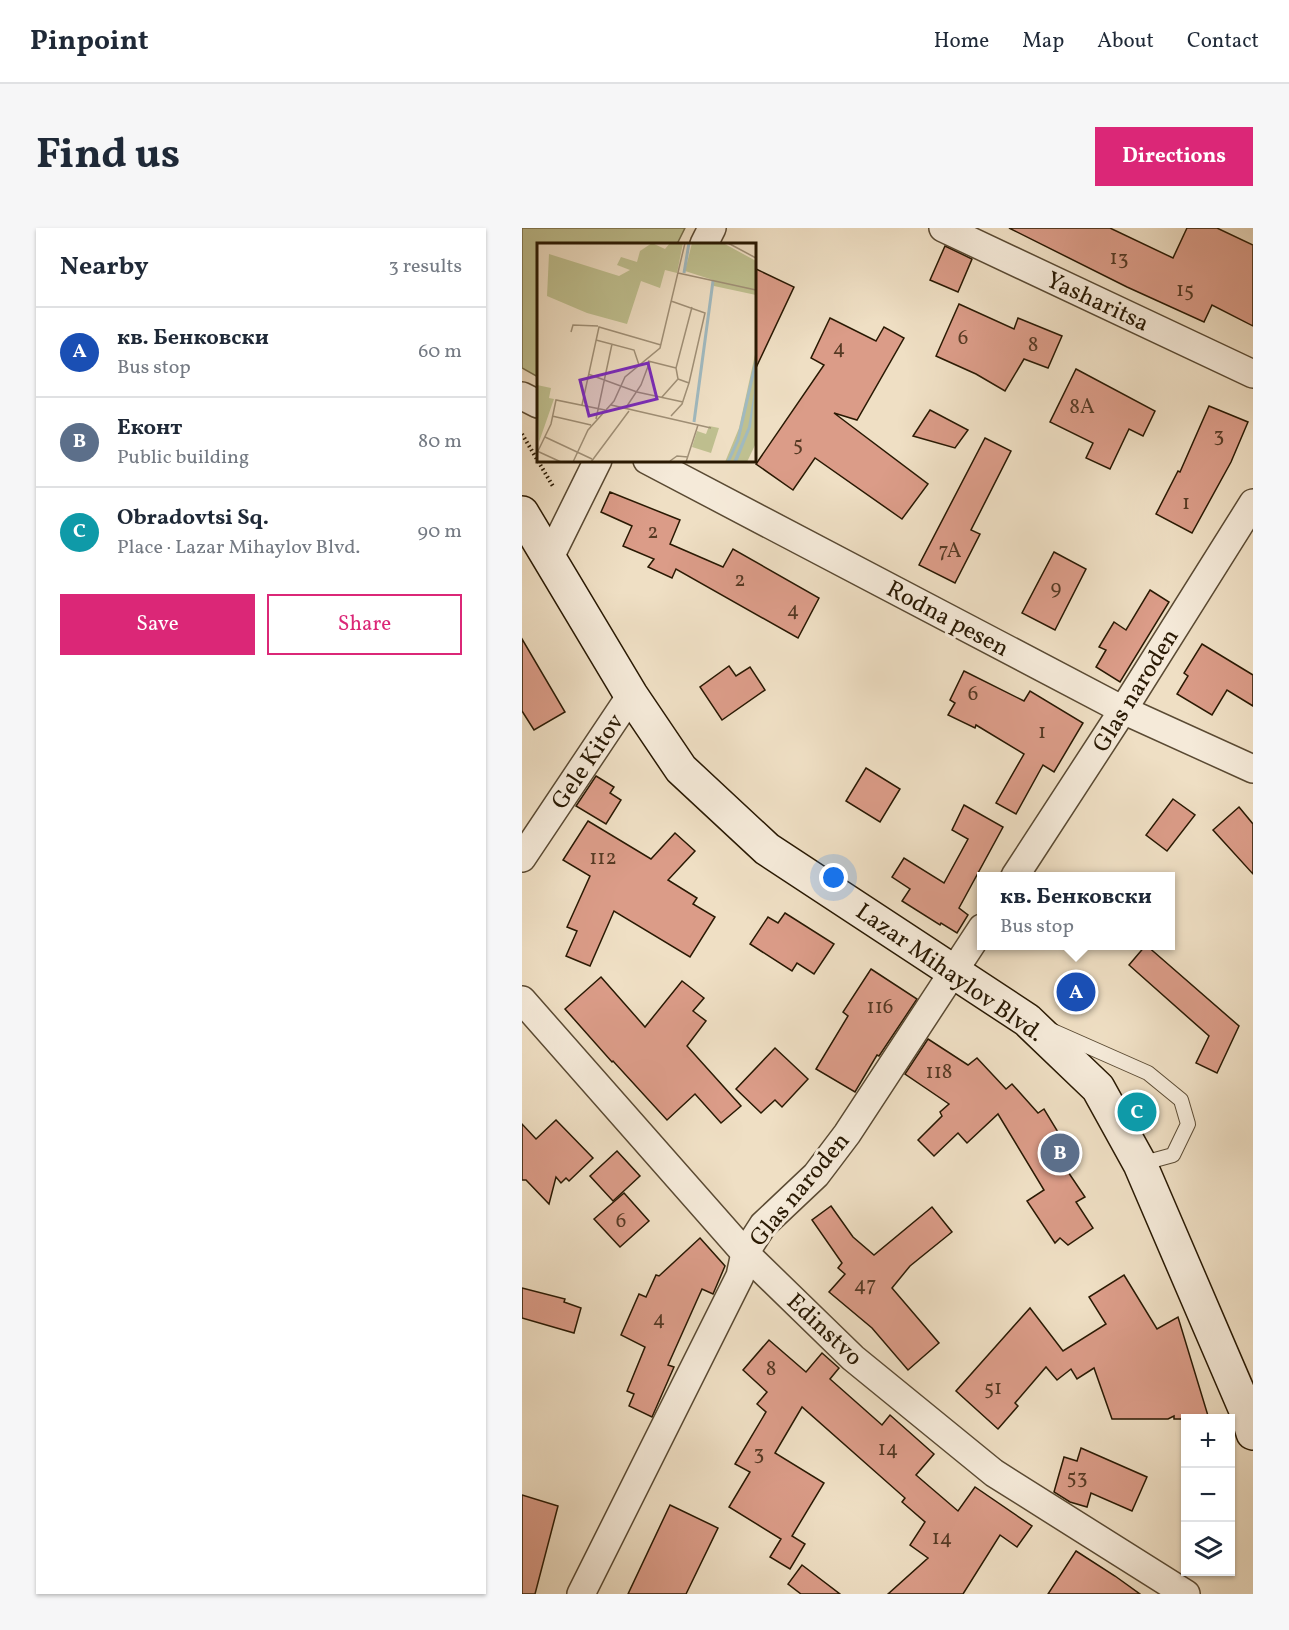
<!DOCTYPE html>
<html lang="en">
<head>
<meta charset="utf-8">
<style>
	:root { --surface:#fff; --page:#f6f6f7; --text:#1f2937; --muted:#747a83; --line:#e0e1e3; --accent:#db2777 }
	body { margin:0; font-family:Vollkorn,serif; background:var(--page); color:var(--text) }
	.controls { position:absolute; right:18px; bottom:18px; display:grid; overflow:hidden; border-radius:0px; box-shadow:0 2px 4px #0004 }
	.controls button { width:54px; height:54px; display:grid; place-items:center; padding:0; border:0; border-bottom:2px solid var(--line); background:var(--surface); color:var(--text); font:30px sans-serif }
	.you { position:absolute; left:312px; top:650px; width:21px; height:21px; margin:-15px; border:4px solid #fff; border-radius:50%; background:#1a73e8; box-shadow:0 0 0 9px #1a73e833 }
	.badge { display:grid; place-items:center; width:39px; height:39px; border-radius:50%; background:var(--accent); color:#fff; font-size:20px; font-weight:700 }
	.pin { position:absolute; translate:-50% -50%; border:3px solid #fff; box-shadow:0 2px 6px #0006 }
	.popup { position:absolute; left:455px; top:644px; width:198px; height:78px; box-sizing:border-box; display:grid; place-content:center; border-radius:0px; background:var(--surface); filter:drop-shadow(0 2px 4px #0005); font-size:20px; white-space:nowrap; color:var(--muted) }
	.popup b { font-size:22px; color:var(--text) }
	.popup::after { content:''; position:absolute; left:50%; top:100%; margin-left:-12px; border:12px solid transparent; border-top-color:var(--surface) }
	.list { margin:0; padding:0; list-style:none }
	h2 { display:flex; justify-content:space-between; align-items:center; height:78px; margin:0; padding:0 24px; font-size:26px }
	h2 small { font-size:20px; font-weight:400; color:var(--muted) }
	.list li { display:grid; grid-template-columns:39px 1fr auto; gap:18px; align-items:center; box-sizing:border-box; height:90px; padding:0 24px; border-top:2px solid var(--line) }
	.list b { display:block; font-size:22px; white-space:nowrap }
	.list p { margin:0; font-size:20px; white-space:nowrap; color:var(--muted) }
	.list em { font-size:20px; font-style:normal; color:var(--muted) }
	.actions { display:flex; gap:12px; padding:18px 24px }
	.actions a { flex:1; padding:14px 0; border:2px solid var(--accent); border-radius:0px; text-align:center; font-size:21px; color:var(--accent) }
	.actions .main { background:var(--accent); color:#fff }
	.icon { flex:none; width:33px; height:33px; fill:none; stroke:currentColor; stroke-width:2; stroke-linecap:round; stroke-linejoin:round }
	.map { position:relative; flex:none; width:731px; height:1366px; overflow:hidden; border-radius:0px }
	header { display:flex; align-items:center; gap:36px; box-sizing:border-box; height:84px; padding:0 30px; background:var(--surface); border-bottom:2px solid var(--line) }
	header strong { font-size:28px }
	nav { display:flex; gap:33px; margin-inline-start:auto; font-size:21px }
	.intro { display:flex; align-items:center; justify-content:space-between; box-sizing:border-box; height:144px; padding:0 36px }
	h1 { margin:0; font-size:42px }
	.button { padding:15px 27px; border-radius:0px; background:var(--accent); color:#fff; font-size:21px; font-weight:700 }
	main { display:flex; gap:36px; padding:0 36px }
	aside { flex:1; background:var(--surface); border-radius:0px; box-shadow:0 2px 4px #0004 }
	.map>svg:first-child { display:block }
	.green { fill:#bfc090; stroke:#746c4a; stroke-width:1.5 }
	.building { fill:#db9c88; stroke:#291903; stroke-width:1.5 }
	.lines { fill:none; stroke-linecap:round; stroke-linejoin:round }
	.lane-casing { stroke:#5a4a33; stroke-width:16 }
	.street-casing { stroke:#5a4a33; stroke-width:30 }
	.secondary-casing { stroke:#291903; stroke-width:36 }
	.path { stroke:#291903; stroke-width:4; stroke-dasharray:1.5 3; stroke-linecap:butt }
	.lane { stroke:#f5ead9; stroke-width:14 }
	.street { stroke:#f5ead9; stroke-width:27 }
	.secondary { stroke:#f5ead9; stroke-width:33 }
	.labels { text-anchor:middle; stroke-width:6; stroke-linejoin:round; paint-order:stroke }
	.number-label { font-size:21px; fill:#563a24 }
	.street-label { font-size:24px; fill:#291903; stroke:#f5ead9 }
	.inset-river { fill:none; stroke:#a0b9bf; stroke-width:3 }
	.inset-road { fill:none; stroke:#a09077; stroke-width:1.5 }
	.view { fill:#7b2cbf; fill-opacity:0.15; stroke:#7b2cbf; stroke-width:3 }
	.inset-edge { fill:none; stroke:#291903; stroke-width:3 }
</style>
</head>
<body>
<header>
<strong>Pinpoint</strong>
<nav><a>Home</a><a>Map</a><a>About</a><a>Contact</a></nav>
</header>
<div class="intro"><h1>Find us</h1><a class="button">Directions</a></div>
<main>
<aside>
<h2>Nearby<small>3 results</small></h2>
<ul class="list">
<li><span class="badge" style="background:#1a4fb4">A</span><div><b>кв. Бенковски</b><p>Bus stop</p></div><em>60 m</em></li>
<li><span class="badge" style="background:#5c6f8a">B</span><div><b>Еконт</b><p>Public building</p></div><em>80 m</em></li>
<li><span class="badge" style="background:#0f9aa8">C</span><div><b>Obradovtsi Sq.</b><p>Place · Lazar Mihaylov Blvd.</p></div><em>90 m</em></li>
</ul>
<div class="actions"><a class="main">Save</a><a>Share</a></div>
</aside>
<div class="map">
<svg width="731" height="1366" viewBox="0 0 731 1366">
	<rect width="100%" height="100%" fill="#efdfc4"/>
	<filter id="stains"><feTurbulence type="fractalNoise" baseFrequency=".00333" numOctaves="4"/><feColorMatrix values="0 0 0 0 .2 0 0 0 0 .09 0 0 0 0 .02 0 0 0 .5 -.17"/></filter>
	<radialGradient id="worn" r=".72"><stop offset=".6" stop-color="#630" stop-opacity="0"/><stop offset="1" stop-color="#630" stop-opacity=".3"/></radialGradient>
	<polygon class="green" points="0,0 163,0 155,16 16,16 16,149 0,140"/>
	<g class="building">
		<polygon points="487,0 588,0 651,30 665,0 695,0 731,17 731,98 690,77 682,94 605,59"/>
		<polygon points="423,18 450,31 436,64 408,52"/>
		<polygon points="232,40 272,59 232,144"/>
		<polygon points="437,76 492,101 496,90 540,108 526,140 502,131 483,163 454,146 414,128"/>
		<polygon points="308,90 354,113 362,99 382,110 335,192 312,185 406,256 380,291 293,230 271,262 234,236 302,137 289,130"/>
		<polygon points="554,141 633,183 621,208 607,201 588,241 564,230 571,215 528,194"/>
		<polygon points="687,178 726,194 709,234 670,305 634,286 656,243 658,244"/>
		<polygon points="408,182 446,202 433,220 391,208"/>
		<polygon points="463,210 489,223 449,302 458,306 433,355 397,337"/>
		<polygon points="88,264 158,292 148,316 201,339 211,321 297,370 276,410 154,341 150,350 126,339 132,331 101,318 110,298 79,284"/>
		<polygon points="532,324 564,341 533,402 500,385"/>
		<polygon points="628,362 647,374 598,454 574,439 584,422 577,419 592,394 604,402"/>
		<polygon points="0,411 43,484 12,502 0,483"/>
		<polygon points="680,416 731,447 731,478 705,462 690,487 655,466 666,448 662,445"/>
		<polygon points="207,438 214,448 228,439 243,462 200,492 178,459"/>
		<polygon points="442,443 502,473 508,463 561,495 532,544 521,537 494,586 474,575 502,526 454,497 453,500 426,487 433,475 428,472"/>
		<polygon points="344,540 378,561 358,594 324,573"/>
		<polygon points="74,548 92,559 88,565 99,572 84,596 54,578"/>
		<polygon points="651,571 673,587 645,623 624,607"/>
		<polygon points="442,577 481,599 437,680 446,687 435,705 419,695 418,697 380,673 388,661 370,649 382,630 422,655 446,611 430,602"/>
		<polygon points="717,579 731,596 731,646 691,602"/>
		<polygon points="66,593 129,631 153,605 173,623 146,652 175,670 171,676 193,689 168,729 92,683 68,738 44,728 55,703 45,699 68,648 41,632"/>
		<polygon points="263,685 312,716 292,746 275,735 270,743 228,716 246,689 256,695"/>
		<polygon points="624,717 717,798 695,845 674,835 687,808 607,737"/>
		<polygon points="349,741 395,771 357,828 355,827 333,864 294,841 326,788 321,784"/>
		<polygon points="79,749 123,799 160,753 182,770 171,783 184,793 165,818 219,878 199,895 173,866 145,892 91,833 90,834 43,781"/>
		<polygon points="406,811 446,837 455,830 484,861 490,856 516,885 522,881 539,909 535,912 546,927 538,932 563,969 554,974 571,1000 546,1017 538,1010 533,1015 505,973 522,962 476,886 445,915 436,905 412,928 396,912 420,888 418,884 427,876 383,846"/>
		<polygon points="253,820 286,851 260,879 253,872 239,885 214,861"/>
		<polygon points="34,892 71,930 47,953 44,950 39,955 34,949 27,976 4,952 0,952 0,896 14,911"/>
		<polygon points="95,923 118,948 91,973 68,948"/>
		<polygon points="102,965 127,993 98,1019 72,991"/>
		<polygon points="309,978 331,1009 352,1027 410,979 430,1004 388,1038 370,1060 417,1115 386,1142 350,1100 307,1064 323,1046 316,1040 320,1035 290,992"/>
		<polygon points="178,1010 203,1038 191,1066 180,1061 146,1137 152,1139 130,1189 107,1178 112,1166 105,1163 123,1119 99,1107 117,1066 124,1069 134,1047 137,1048"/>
		<polygon points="602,1047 635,1101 656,1089 687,1191 652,1191 652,1188 646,1191 590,1191 572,1140 555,1151 549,1141 535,1152 524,1139 493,1175 496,1178 476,1201 434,1163 508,1080 541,1123 584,1096 567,1069"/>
		<polygon points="0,1060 43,1071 42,1074 59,1080 52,1105 0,1090"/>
		<polygon points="247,1112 284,1144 300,1125 317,1140 308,1151 360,1197 368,1187 412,1226 394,1247 436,1283 453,1259 510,1298 495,1319 478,1307 441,1366 366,1366 406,1330 388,1317 403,1294 380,1274 383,1270 280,1179 253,1225 302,1255 270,1308 283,1316 268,1341 248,1329 259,1311 207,1279 228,1244 213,1236 244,1184 235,1176 245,1164 221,1142"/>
		<polygon points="559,1220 625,1249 610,1283 569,1265 565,1279 548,1274 532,1264 542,1229 555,1233"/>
		<polygon points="0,1267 36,1278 13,1366 0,1366"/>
		<polygon points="148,1277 196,1300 164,1366 106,1366"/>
		<polygon points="554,1323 593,1348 618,1366 526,1366"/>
		<polygon points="280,1337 318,1366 279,1366 266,1356"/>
	</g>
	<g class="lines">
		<g class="lane-casing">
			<polyline id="lane" points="531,803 626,845 659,872 666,896 651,927 618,936"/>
		</g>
		<g class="street-casing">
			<g id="street">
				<polyline points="421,0 731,146"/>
				<polyline points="182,16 190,0"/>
				<polyline points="0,168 16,176"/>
				<polyline points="125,232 601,482 731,541"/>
				<polyline points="27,331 76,232"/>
				<polyline points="0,630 109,467"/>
				<polyline points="493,648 601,482 731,275"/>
				<polyline points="0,772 223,1025 331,1130 472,1245 664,1366"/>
				<polyline points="59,1366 218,1048 223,1025 241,997 294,947 325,906 460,700"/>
			</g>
		</g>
		<g class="secondary-casing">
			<polyline id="secondary" points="0,285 109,467 159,541 245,621 505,792 576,860 618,936 725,1185 731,1205"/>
		</g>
		<polyline class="path" points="0,206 32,260"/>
		<use href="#lane" class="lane"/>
		<use href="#street" class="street"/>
		<use href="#secondary" class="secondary"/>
	</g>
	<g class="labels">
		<g class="number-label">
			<text x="597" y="36">13</text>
			<text x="663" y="68">15</text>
			<text x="441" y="116">6</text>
			<text x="511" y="123">8</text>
			<text x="317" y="126">4</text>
			<text x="560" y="185">8А</text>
			<text x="697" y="213">3</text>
			<text x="276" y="222">5</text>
			<text x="664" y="281">1</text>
			<text x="131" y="310">2</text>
			<text x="428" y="329">7А</text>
			<text x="218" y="358">2</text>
			<text x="534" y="366">9</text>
			<text x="271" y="388">4</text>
			<text x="451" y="472">6</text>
			<text x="520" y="510">1</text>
			<text x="81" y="636">112</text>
			<text x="358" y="785">116</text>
			<text x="417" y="850">118</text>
			<text x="99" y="999">6</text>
			<text x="343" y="1063">47</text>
			<text x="137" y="1097">4</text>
			<text x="249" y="1147">8</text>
			<text x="471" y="1166">51</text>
			<text x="366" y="1227">14</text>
			<text x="237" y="1231">3</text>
			<text x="555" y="1255">53</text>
			<text x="420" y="1316">14</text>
		</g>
		<g class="street-label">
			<text transform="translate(576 73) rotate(25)" y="8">Yasharitsa</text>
			<text transform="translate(426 390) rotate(28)" y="8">Rodna pesen</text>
			<text transform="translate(613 462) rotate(-58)" y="8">Glas naroden</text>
			<text transform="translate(65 533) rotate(-56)" y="8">Gele Kitov</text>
			<text transform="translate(428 744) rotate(35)" y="8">Lazar Mihaylov Blvd.</text>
			<text transform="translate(277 961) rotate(-50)" y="8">Glas naroden</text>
			<text transform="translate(303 1101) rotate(43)" y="8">Edinstvo</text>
		</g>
	</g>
	<g transform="translate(15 15)">
		<rect width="219" height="219" fill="#efdfc4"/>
		<path d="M115 0 128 6 133 0H146L140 30 128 27 123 45 104 38 90 81 50 70 10 53 12 11 82 33 93 27 80 22 84 14 100 19 103 8ZM155 0H186L219 18V52L177 43 176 37 148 28ZM219 107V200L210 219H188L202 185ZM0 142 14 145 12 155 17 156 2 199ZM172 183 182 185 174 210 155 204 160 188 169 191Z" fill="#bfc090"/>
		<path d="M219 138 214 184 200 219H196L211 184Z" fill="#a0b9bf"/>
		<path class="inset-river" d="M147 30 152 0M157 179 176 38M191 219 201 197 219 118"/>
		<path class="inset-road" d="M191 0 219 15M141 30 219 47M134 58 168 70 152 140M34 89 36 82 61 83M59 97 97 107 102 122M111 118 139 125M51 131 100 149 146 159M141 136 139 125 155 64M125 154 141 136M45 162 62 84 124 102M74 162 174 185M88 166 104 142 113 118M15 173 54 182M134 173 145 161 152 140 141 136M59 176 75 101M8 194 55 216M0 208 24 219M1 208 14 181 19 157 68 167M133 218 140 213 151 214M36 219 51 187 77 158 88 134 123 105 148 0M54 219 92 168M149 219 161 182"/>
		<path class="view" d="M111 120 120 156 52 173 43 137Z"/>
		<rect width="219" height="219" class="inset-edge"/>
	</g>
	<rect width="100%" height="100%" filter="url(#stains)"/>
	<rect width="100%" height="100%" fill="url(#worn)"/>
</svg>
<div class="controls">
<button>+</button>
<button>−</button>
<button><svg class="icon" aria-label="layers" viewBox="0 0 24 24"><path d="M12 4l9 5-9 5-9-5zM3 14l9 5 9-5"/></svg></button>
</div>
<div class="you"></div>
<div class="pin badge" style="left:554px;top:764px;background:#1a4fb4">A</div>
<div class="popup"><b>кв. Бенковски</b>Bus stop</div>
<div class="pin badge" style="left:538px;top:925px;background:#5c6f8a">B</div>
<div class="pin badge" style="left:615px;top:884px;background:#0f9aa8">C</div>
</div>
</main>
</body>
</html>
